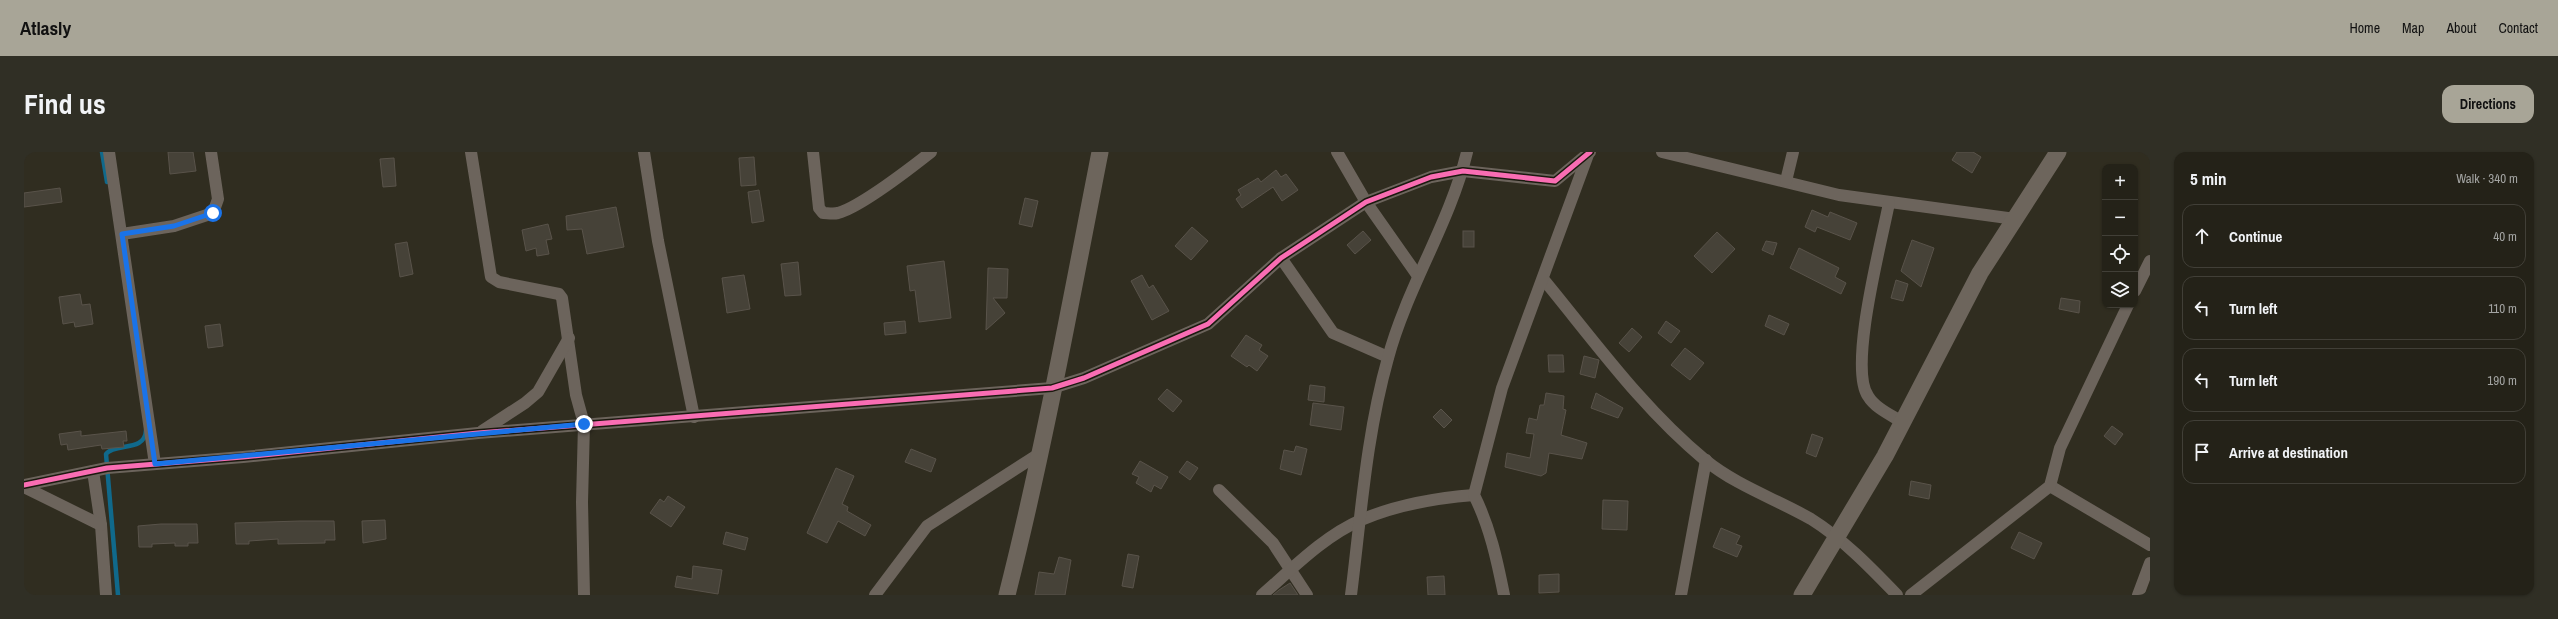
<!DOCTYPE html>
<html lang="en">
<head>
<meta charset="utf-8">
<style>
	:root { --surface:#242218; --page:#302f25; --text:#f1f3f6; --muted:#a3a4a2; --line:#413f37; --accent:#a8a597 }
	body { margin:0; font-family:"Archivo Narrow",sans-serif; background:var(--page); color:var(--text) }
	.controls { position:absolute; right:12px; top:12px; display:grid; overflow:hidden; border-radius:8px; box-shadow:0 1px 3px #0004 }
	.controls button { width:36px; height:36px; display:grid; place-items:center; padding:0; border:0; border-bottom:1px solid var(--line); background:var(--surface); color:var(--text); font:20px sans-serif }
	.stop { position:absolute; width:12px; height:12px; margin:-9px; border:3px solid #1a73e8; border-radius:50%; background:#fff }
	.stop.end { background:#1a73e8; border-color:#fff; box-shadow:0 1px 4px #0008 }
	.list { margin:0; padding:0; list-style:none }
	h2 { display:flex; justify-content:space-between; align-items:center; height:52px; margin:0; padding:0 16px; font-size:17px }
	h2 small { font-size:13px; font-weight:400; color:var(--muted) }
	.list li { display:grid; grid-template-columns:26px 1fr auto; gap:12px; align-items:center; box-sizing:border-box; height:64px; margin:0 8px 8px; padding:0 8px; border:1px solid var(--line); border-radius:12px }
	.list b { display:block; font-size:15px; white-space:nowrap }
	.list em { font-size:13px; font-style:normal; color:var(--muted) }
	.icon { flex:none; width:22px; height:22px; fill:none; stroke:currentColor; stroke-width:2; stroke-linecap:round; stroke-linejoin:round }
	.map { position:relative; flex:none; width:2126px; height:443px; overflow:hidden; border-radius:12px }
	header { display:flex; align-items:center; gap:24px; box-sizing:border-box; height:56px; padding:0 20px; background:var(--accent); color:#111 }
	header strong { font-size:19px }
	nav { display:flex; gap:22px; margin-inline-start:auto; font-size:14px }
	.intro { display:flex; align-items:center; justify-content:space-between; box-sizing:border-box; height:96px; padding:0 24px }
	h1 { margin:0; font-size:28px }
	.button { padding:10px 18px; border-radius:12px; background:var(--accent); color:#111; font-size:14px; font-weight:700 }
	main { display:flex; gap:24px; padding:0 24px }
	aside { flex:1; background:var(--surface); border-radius:12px; box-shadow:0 1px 3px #0004 }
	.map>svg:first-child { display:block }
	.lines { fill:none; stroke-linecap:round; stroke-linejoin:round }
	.stream { stroke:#10698b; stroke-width:4.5 }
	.building { fill:#464238; stroke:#59534a }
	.street { stroke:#6c645c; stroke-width:12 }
	.secondary { stroke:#6d655c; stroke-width:17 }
	.cycleway-casing { stroke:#1b190f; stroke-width:8 }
	.cycleway { stroke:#f96db3; stroke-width:5 }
	.route { stroke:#1a73e8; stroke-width:5 }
</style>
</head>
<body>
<header>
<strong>Atlasly</strong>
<nav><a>Home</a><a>Map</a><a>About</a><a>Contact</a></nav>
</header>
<div class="intro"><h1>Find us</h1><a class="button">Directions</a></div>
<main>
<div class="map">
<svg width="2126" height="443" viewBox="0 0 2126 443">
	<rect width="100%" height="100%" fill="#302d20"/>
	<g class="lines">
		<g class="stream">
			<polyline points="78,0 83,30"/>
			<path d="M94 443 82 302C91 290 121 301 122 278"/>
		</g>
	</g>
	<g class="building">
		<polygon points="144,0 169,0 172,19 146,22"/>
		<polygon points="1933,0 1949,0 1957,5 1948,21 1928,8"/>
		<polygon points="730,5 732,33 717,34 715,6"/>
		<polygon points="370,6 372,34 359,35 356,7"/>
		<polygon points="1252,18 1257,25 1262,22 1274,38 1258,49 1249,35 1218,56 1212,47 1217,43 1214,38 1234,26 1237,30"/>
		<polygon points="36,36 38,50 0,55 0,41"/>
		<polygon points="735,38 740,69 728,71 724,40"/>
		<polygon points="1001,46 1014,49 1008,75 995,72"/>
		<polygon points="592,55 600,95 563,102 558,77 543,78 542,64"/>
		<polygon points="1788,58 1804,65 1806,60 1833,71 1826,88 1793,75 1791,80 1781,75"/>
		<polygon points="524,72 528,87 522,88 525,102 513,104 512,96 502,99 498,78"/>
		<polygon points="1168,75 1184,89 1167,108 1151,94"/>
		<polygon points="1339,79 1347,88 1331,102 1323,93"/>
		<rect x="1439" y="79" width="11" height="16"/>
		<polygon points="1693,80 1711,97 1688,121 1670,104"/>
		<polygon points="1888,88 1910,96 1897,135 1877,119"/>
		<polygon points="1742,89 1753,91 1749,103 1738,98"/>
		<polygon points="383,90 389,122 376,125 371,92"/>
		<polygon points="1775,96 1815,116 1811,125 1822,131 1817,142 1766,116"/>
		<polygon points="920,109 927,166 895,170 891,138 886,139 883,114"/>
		<polygon points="774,110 777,143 761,144 757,112"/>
		<polygon points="964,116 984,117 983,146 969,146 981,161 962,178"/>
		<polygon points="720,123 726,157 703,161 698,126"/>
		<polygon points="1118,123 1125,136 1129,133 1145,159 1128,168 1107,129"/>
		<polygon points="1872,128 1884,132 1879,149 1867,146"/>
		<polygon points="56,142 58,153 66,152 69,172 51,175 50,170 39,172 35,145"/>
		<polygon points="2037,146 2056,149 2055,161 2035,157"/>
		<polygon points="1745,163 1765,172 1760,183 1741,174"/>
		<polygon points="881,169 882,181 861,183 860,171"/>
		<polygon points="1642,169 1656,179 1647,191 1634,181"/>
		<polygon points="196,172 199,194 184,196 181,174"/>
		<polygon points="1608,176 1618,185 1605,200 1595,191"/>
		<polygon points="1222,183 1238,193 1235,198 1244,204 1233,219 1225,213 1223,215 1207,204"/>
		<polygon points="1661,196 1680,211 1666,228 1647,213"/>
		<polygon points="1524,203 1539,203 1540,220 1525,220"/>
		<polygon points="1560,204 1575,208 1571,226 1556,222"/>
		<polygon points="1286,233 1301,235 1300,250 1284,248"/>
		<polygon points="1143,237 1158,249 1149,260 1134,247"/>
		<polygon points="1522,241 1540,244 1539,257 1542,258 1537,283 1563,291 1558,307 1525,301 1522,321 1517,324 1481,315 1483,301 1506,306 1510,282 1502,281 1505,266 1513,268 1516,253 1520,253"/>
		<polygon points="1572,241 1599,256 1594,266 1567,256"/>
		<polygon points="1289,251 1320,255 1317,278 1286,273"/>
		<polygon points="1417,257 1428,268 1420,276 1409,265"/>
		<polygon points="2088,274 2099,282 2091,293 2080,284"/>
		<polygon points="57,279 57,284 102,279 103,289 99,289 100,295 78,297 77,293 44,298 43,292 37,293 35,282"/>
		<polygon points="1788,282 1799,286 1792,305 1782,301"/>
		<polygon points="1272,294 1283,297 1277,323 1256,317 1260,298 1270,300"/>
		<polygon points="887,297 912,307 907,320 881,310"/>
		<polygon points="1116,309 1144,325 1137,337 1130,333 1127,340 1112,331 1115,325 1108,322"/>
		<polygon points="1163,309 1174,316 1166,328 1155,320"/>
		<polygon points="812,316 830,324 818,352 824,355 823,359 847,373 841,384 814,369 803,391 783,381"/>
		<polygon points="1887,329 1907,333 1905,347 1885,343"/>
		<polygon points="644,344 661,355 647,375 626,361 636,347 640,350"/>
		<polygon points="1579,348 1604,349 1603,378 1578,377"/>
		<polygon points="361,368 362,387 339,391 338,369"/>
		<polygon points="276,369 310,369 311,388 301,388 301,391 254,392 254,387 225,389 225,392 212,392 211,371"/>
		<polygon points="137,372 173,372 174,391 164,391 164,394 151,394 151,391 128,392 128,395 115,395 114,374"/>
		<polygon points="1697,376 1716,384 1712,392 1718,394 1713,405 1689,395"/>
		<polygon points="702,380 724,386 721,398 699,392"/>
		<polygon points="1995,380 2018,391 2010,407 1987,396"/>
		<polygon points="1104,402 1115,404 1109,436 1098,434"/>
		<polygon points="1035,405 1047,408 1041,443 1011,443 1015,420 1030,422"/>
		<polygon points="669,414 698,418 694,442 651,435 653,424 668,427"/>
		<polygon points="1535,422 1535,440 1515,441 1515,423"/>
		<polygon points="1420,424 1421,443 1404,443 1403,425"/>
		<polygon points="1266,431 1274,443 1249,443 1255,438"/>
	</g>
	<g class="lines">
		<g class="street">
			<polyline points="85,0 131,312"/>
			<polyline points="447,0 467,125 475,130 535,142 538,146 552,243 560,272 558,350 560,443"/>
			<polyline points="620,0 634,89 670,265"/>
			<path d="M789 0 795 56 799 61C803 61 809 62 814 61 836 55 888 15 907 0"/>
			<polyline points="1313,0 1342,50 1394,124"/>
			<polyline points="1638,0 1815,43 1991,67"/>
			<polyline points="1762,29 1769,0"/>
			<path d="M1865 51C1858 88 1824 215 1844 244 1851 256 1867 263 1878 270"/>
			<polyline points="98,82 150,74 189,61 194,47 187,0"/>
			<polyline points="1257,106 1309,181 1364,205"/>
			<path d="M1520 128C1571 190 1619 257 1681 308 1713 334 1752 347 1787 367 1819 387 1846 415 1873 443"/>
			<polyline points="2111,139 2126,109"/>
			<polyline points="458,279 501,251 514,240 545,186"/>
			<polyline points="69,319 77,373 82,443"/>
			<polyline points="0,333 83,316 219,305 454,281 1028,236 1060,226 1184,172 1257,106 1342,50 1407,25 1439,19 1531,29 1566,0"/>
			<polyline points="2026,334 2126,393"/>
			<polyline points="0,335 77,373"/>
			<polyline points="1195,338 1249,391 1283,443"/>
			<polyline points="851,443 903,374 1018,300"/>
			<path d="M1238 443C1268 417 1300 384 1337 368 1372 353 1412 346 1450 343"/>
			<path d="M1327 443C1337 364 1342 284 1364 206 1383 135 1426 71 1443 0"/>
			<path d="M1480 443C1473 408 1466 375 1450 343L1478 236 1565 0"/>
			<polyline points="1657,443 1682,308"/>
			<polyline points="1887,443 2026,334 2036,296 2104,153"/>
			<polyline points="2114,443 2126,411"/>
		</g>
		<g class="secondary">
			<path d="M983 443C1020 297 1047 148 1076 0"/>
			<polyline points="1778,443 1861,304 1956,121 2034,0"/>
		</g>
		<g class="cycleway-casing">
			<polyline id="cycleway" points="0,333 83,316 219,305 454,281 1028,236 1060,226 1184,172 1257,106 1342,50 1407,25 1439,19 1531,29 1566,0"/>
		</g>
		<use href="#cycleway" class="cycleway"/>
	</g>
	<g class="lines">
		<polyline class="route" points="189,61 150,74 98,82 131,312 560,272"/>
	</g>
</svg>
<div class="controls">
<button>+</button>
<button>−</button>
<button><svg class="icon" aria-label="locate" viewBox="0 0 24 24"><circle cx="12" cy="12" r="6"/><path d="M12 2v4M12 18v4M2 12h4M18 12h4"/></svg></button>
<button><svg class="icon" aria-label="layers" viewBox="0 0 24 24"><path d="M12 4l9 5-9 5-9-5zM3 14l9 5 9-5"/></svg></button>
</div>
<div class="stop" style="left:189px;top:61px"></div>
<div class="stop end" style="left:560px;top:272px"></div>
</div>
<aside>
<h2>5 min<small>Walk · 340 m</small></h2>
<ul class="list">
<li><svg class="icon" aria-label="ahead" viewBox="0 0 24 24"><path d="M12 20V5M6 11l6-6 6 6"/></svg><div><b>Continue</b></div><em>40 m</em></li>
<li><svg class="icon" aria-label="left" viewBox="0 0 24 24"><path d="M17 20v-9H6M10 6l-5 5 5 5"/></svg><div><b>Turn left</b></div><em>110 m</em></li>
<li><svg class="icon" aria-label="left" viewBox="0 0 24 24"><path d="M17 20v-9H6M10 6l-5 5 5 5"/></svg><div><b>Turn left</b></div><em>190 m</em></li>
<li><svg class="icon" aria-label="arrive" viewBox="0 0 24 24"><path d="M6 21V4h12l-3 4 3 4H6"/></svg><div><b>Arrive at destination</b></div></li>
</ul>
</aside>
</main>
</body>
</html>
